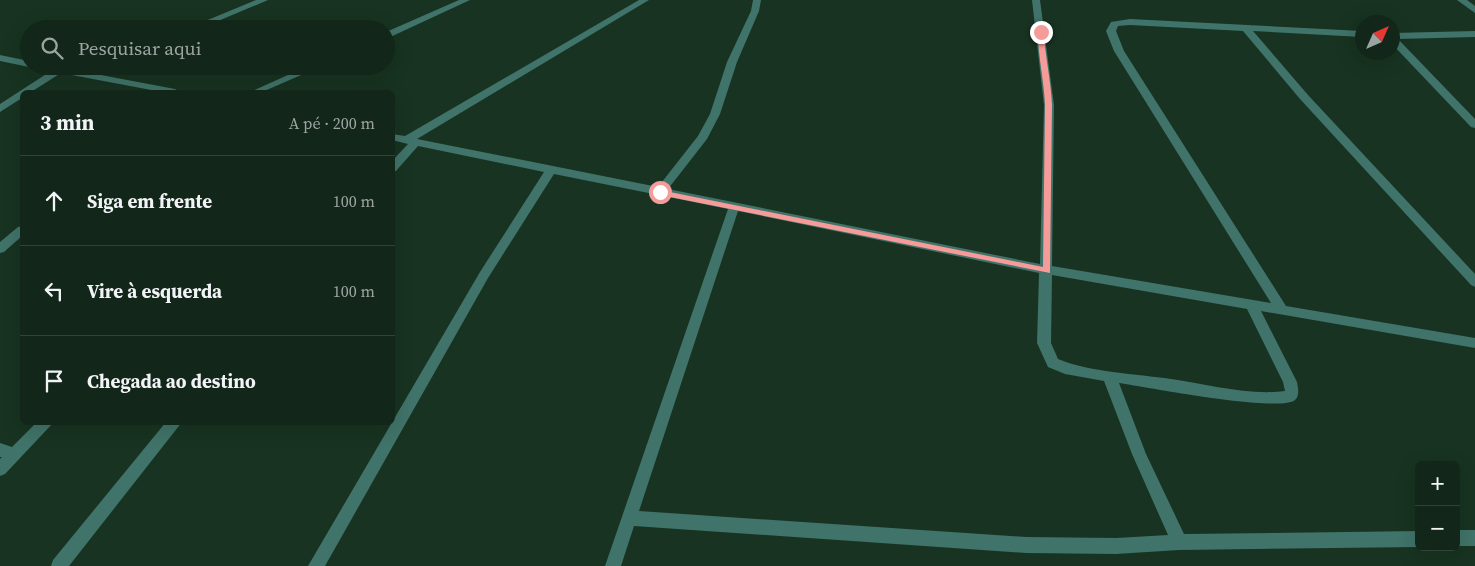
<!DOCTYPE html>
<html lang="pt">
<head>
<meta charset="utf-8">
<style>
	:root { --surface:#122619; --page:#1f3226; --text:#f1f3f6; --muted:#9ca5a2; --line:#314338 }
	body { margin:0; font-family:"Source Serif 4",serif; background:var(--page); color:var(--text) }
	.controls { position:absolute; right:15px; bottom:15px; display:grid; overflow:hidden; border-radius:8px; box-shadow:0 5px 20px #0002 }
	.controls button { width:45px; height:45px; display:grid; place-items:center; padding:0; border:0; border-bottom:1px solid var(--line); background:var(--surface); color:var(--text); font:25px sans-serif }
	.compass { position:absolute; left:1355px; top:15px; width:45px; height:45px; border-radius:50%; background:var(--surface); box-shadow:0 5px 20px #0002; rotate:45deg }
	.stop { position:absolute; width:15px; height:15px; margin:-11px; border:4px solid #f59b99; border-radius:50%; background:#fff }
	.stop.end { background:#f59b99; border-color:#fff; box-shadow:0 1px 5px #0008 }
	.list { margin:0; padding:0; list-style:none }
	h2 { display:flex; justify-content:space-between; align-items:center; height:65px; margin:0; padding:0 20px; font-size:21px }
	h2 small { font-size:16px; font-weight:400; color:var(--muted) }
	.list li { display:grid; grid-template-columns:32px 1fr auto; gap:15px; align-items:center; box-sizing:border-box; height:90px; padding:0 20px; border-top:1px solid var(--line) }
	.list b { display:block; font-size:19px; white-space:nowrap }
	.list em { font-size:16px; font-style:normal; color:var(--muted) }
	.icon { flex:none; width:28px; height:28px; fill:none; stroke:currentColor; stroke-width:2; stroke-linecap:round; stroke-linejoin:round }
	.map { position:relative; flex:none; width:1475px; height:566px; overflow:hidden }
	.search { position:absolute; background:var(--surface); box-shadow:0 5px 20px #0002; left:20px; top:20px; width:375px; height:55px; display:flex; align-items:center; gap:12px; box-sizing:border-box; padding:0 18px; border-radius:28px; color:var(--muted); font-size:19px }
	.panel { position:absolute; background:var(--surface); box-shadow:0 5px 20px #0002; left:20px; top:90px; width:375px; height:335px; border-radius:8px }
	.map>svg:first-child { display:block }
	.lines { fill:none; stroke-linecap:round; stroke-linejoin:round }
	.street { fill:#407369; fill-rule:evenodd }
	.route { fill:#f59b99 }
</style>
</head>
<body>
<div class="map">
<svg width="1475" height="566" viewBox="0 0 1475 566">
	<rect width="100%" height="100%" fill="#183321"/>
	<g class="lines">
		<g class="street">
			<polygon points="256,0 268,0 199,29 186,29"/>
			<polygon points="459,0 470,0 386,39 386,32"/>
			<path d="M639 0H649L417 139 658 187 698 136 710 114 727 62 751 11 753 0H761L759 11 737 62 720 114 707 139 668 189 1040 264 1044 105 1032 0H1040L1054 105 1052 266 1271 303 1114 51 1106 31 1111 22 1130 19 1362 31V37L1253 31 1308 95 1475 274V287L1471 285 1300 99 1243 31 1130 25 1118 26 1116 31 1124 51 1286 306 1475 338V348L1261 311 1297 382C1298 388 1300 395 1295 400 1279 413 1146 387 1119 383L1146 454 1184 534 1419 531V547L1179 550 1116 554 1026 553 634 526 621 566H605L728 209 554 174 488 278 325 566H308L480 272 544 172 418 146 396 171H392V161L408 144 392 140V134L405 136ZM738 211 1039 273 1037 343 1048 367 1065 374 1104 381 1132 454 1168 535 1116 538 1026 537 639 511ZM1052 275 1247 309 1283 382 1285 391C1250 396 1206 384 1171 379 1137 374 1089 372 1058 359L1051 343Z"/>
			<polygon points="1457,0 1467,0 1475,6 1475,13"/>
			<polygon points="1475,31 1475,37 1398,39 1475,119 1475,128 1471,127 1392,44 1392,33"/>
			<polygon points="0,55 29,61 29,66 31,66 29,67 0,61"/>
			<polygon points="32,66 54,66 73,70 82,66 96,66 85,72 175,89 180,92 162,92 61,73 31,92 22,92 22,98 0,112 0,104 51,71"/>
			<polygon points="308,66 322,66 262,92 250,92"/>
			<polygon points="22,226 22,236 4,252 0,253 0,242 18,227"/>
			<polygon points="37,422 54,422 5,474 0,476 0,459 2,457 0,457 0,443 12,447"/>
			<polygon points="166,422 182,422 69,566 51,566 53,560"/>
			<rect x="1456" y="530" width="19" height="16"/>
		</g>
	</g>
	<path class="route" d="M1041 31 1044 32C1045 57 1051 80 1052 105L1050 273 660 195 656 192 660 190 1043 267 1045 105C1044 80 1038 57 1038 32Z"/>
</svg>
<div class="controls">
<button>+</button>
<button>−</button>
</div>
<svg class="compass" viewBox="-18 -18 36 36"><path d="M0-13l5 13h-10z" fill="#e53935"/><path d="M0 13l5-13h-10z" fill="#9ca5a2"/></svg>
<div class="stop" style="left:660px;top:192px"></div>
<div class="stop end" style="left:1041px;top:32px"></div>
<div class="search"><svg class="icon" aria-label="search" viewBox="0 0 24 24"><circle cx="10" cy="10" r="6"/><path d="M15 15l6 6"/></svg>Pesquisar aqui</div>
<section class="panel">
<h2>3 min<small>A pé · 200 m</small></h2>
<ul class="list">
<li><svg class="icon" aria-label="ahead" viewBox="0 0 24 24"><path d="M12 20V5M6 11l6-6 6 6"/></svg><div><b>Siga em frente</b></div><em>100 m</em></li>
<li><svg class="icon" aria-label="left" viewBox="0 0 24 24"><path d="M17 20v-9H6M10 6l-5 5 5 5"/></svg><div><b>Vire à esquerda</b></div><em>100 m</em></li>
<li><svg class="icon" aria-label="arrive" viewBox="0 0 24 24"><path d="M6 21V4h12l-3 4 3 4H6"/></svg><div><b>Chegada ao destino</b></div></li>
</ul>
</section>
</div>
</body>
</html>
